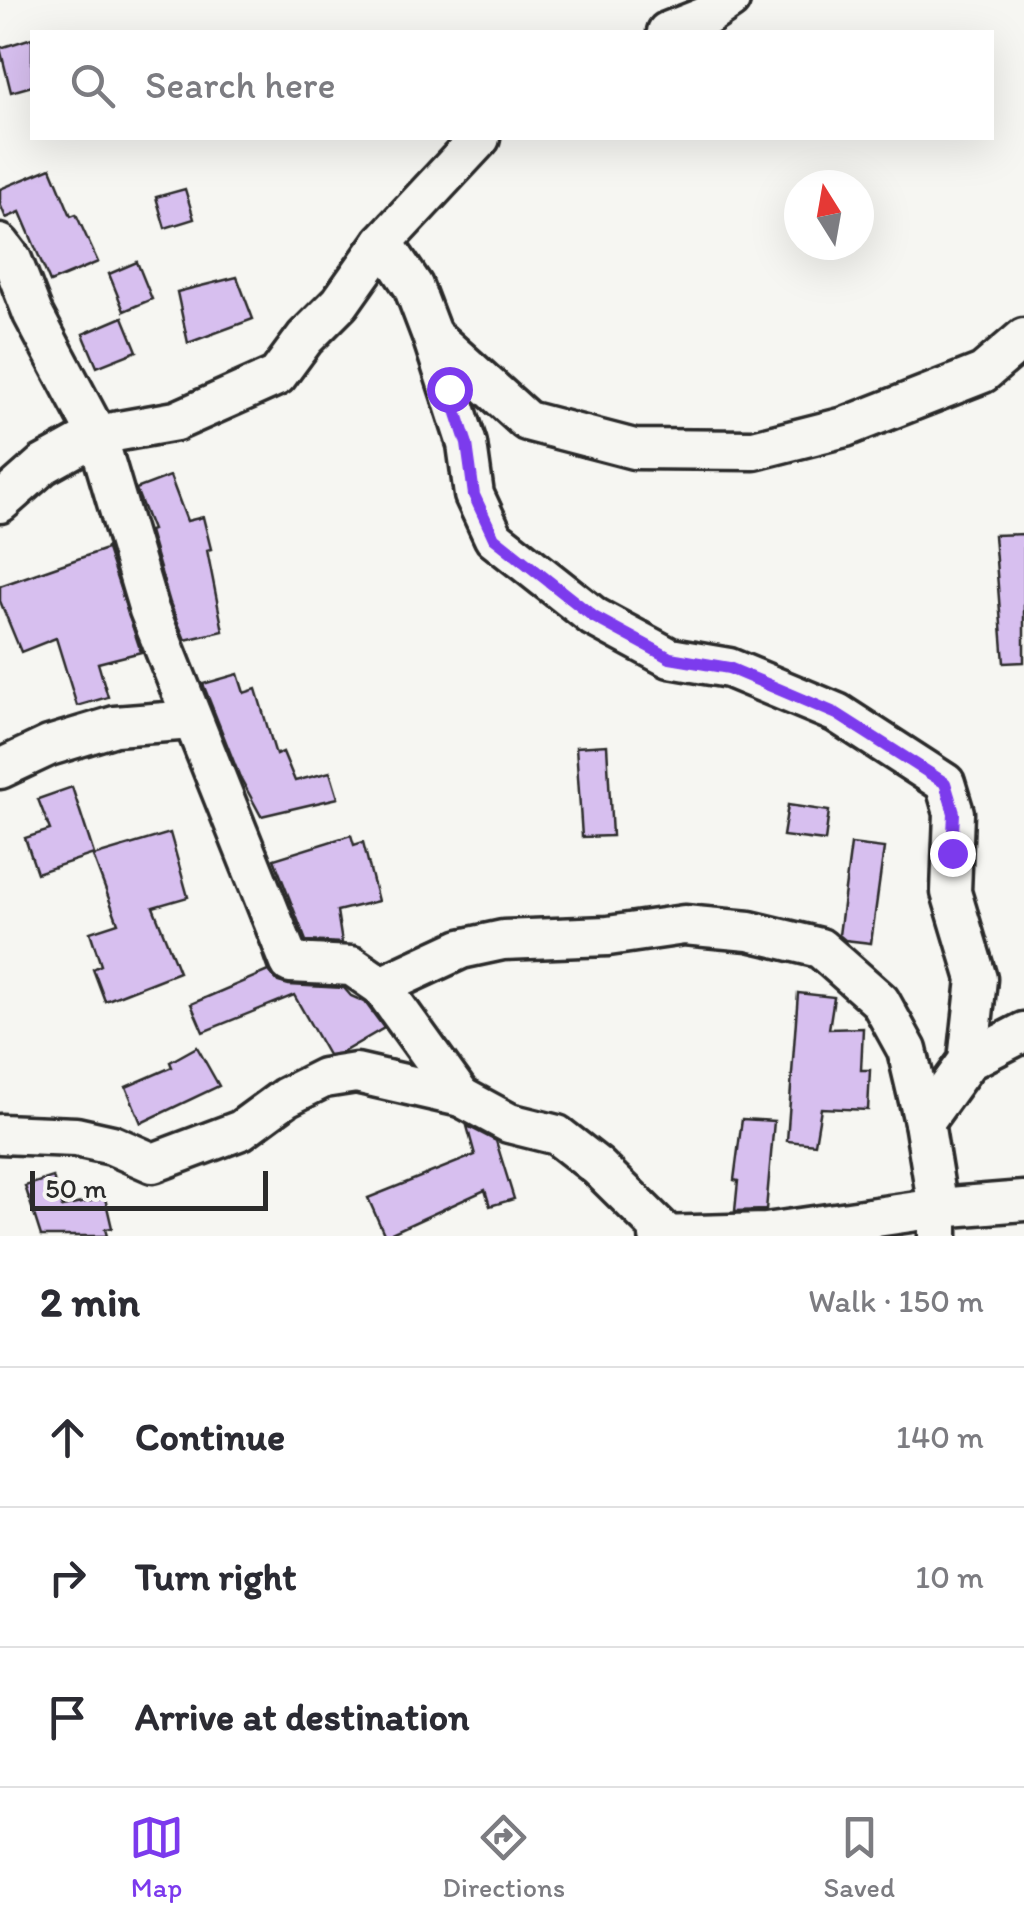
<!DOCTYPE html>
<html lang="en">
<head>
<meta charset="utf-8">
<style>
	:root { --surface:#fff; --page:#f7f7f7; --text:#2b2b33; --muted:#7c7c81; --line:#e1e1e2; --accent:#7c3aed }
	body { margin:0; font-family:Itim,sans-serif; background:var(--page); color:var(--text) }
	.compass { position:absolute; left:784px; top:170px; width:90px; height:90px; border-radius:50%; background:var(--surface); box-shadow:0 10px 40px #0002; rotate:349deg }
	.scale { position:absolute; left:30px; bottom:25px; width:238px; box-sizing:border-box; padding-left:10px; border:5px solid #2b2b2b; border-top:0; font-size:28px; line-height:35px; white-space:nowrap; color:#2b2b2b; -webkit-text-stroke:8px #f6f6f2; paint-order:stroke }
	.stop { position:absolute; width:30px; height:30px; margin:-22px; border:8px solid #7c3aed; border-radius:50%; background:#fff }
	.stop.end { background:#7c3aed; border-color:#fff; box-shadow:0 2px 10px #0008 }
	.list { margin:0; padding:0; list-style:none }
	h2 { display:flex; justify-content:space-between; align-items:center; height:130px; margin:0; padding:0 40px; font-size:42px }
	h2 small { font-size:32px; font-weight:400; color:var(--muted) }
	.list li { display:grid; grid-template-columns:65px 1fr auto; gap:30px; align-items:center; box-sizing:border-box; height:140px; padding:0 40px; border-top:2px solid var(--line) }
	.list b { display:block; font-size:38px; white-space:nowrap }
	.list em { font-size:32px; font-style:normal; color:var(--muted) }
	.icon { flex:none; width:55px; height:55px; fill:none; stroke:currentColor; stroke-width:2; stroke-linecap:round; stroke-linejoin:round }
	.map { position:relative; flex:none; width:1024px; height:1236px; overflow:hidden }
	.search { position:absolute; background:var(--surface); box-shadow:0 10px 40px #0002; left:30px; right:30px; top:30px; height:110px; display:flex; align-items:center; gap:25px; box-sizing:border-box; padding:0 35px; border-radius:0px; color:var(--muted); font-size:38px }
	.sheet { height:550px; background:var(--surface) }
	nav { display:flex; justify-content:space-around; align-items:center; box-sizing:border-box; height:140px; border-top:2px solid var(--line); background:var(--surface); font-size:28px; color:var(--muted) }
	nav a { display:grid; justify-items:center; gap:5px }
	nav .on { color:var(--accent) }
	.map>svg:first-child { display:block }
	.building { fill:#d7bfef; stroke:#2b2b2b; stroke-width:2.5 }
	.lines { fill:none; stroke-linecap:round; stroke-linejoin:round }
	.minor-casing { stroke:#2b2b2b; stroke-width:45 }
	.minor { stroke:#f6f6f2; stroke-width:38 }
	.route { stroke:#7c3aed; stroke-width:12 }
</style>
</head>
<body>
<div class="map">
<svg width="1024" height="1236" viewBox="0 0 1024 1236">
	<rect width="100%" height="100%" fill="#f6f6f2"/>
	<filter id="ink" filterUnits="userSpaceOnUse"><feTurbulence type="fractalNoise" baseFrequency=".01" numOctaves="2"/><feDisplacementMap in="SourceGraphic" scale="20" xChannelSelector="R" yChannelSelector="G"/><feConvolveMatrix kernelMatrix="1 2 1 2 8 2 1 2 1" color-interpolation-filters="sRGB"/></filter>
	<g filter="url(#ink)">
		<g class="building">
			<polygon points="32,38 32,86 11,92 0,48"/>
			<polygon points="51,168 71,216 76,214 98,262 50,282 20,212 6,218 0,204 0,189"/>
			<polygon points="185,189 194,219 165,228 156,197"/>
			<polygon points="137,262 152,299 124,311 109,274"/>
			<polygon points="237,277 253,319 188,343 177,292"/>
			<polygon points="123,317 137,351 97,367 83,334"/>
			<polygon points="170,476 187,521 203,517 211,549 207,550 223,631 185,640 170,603 149,531 152,530 136,489"/>
			<polygon points="1024,534 1024,662 1004,663 994,535"/>
			<polygon points="106,546 141,652 98,663 108,697 77,706 56,638 21,652 0,601 0,586 106,549"/>
			<polygon points="238,674 244,693 256,689 276,755 283,752 295,781 330,772 338,798 261,816 239,775 203,684"/>
			<polygon points="607,745 612,836 582,837 576,747"/>
			<polygon points="72,787 94,854 37,873 25,838 50,830 38,799"/>
			<polygon points="788,805 829,811 825,841 783,836"/>
			<polygon points="170,833 188,897 153,907 179,972 105,1001 93,969 101,965 90,932 118,923 93,856"/>
			<polygon points="351,835 354,845 363,842 378,901 337,911 342,943 306,941 274,859"/>
			<polygon points="851,844 884,848 871,943 845,940 839,935"/>
			<polygon points="262,954 269,971 278,982 289,985 344,988 351,996 365,1002 384,1028 341,1053 328,1055 294,995 203,1032 191,1004 268,971"/>
			<polygon points="798,993 834,997 829,1029 863,1028 861,1070 870,1070 868,1110 821,1108 815,1144 787,1141"/>
			<polygon points="197,1047 219,1086 141,1123 126,1087 172,1067 170,1062"/>
			<polygon points="742,1119 774,1121 766,1210 735,1211 738,1181 734,1180"/>
			<polygon points="467,1126 496,1141 514,1199 490,1206 485,1190 385,1236 368,1198 475,1155"/>
			<polygon points="53,1177 62,1207 105,1198 112,1228 105,1229 107,1236 41,1236 25,1186"/>
		</g>
		<g class="lines">
			<g class="minor-casing">
				<g id="minor">
					<polyline points="667,32 705,17 730,0"/>
					<polyline points="383,242 413,286 432,336 467,444 474,495 494,538 594,617 670,658 729,668 837,713 945,783 954,813 951,892 977,979 968,1061 924,1122"/>
					<polyline points="0,244 12,260 33,314 97,435 149,610 290,963 352,966 381,986 461,1097"/>
					<polyline points="434,337 527,421 634,449 754,450 845,427 983,373 1024,338"/>
					<polyline points="0,503 43,465 97,435 176,421 277,376 305,338 340,303 383,242 480,138"/>
					<polyline points="0,769 49,746 115,726 192,720"/>
					<polyline points="381,986 461,949 503,940 608,936 684,925 749,931 820,948 880,1001 907,1050 924,1122 938,1208 938,1236"/>
					<polyline points="968,1061 1024,1032"/>
					<polyline points="0,1134 76,1137 112,1145 153,1163 241,1130 286,1097 324,1078 356,1073 461,1097 509,1123 557,1135 598,1167 666,1234"/>
					<polyline points="659,1236 766,1233 938,1208 1024,1201"/>
				</g>
			</g>
			<use href="#minor" class="minor"/>
		</g>
	</g>
	<g class="lines" filter="url(#ink)">
		<polyline class="route" points="449,389 467,444 474,495 494,538 594,617 670,658 729,668 837,714 945,783 954,813 952,853"/>
	</g>
</svg>
<svg class="compass" viewBox="-18 -18 36 36"><path d="M0-13l5 13h-10z" fill="#e53935"/><path d="M0 13l5-13h-10z" fill="#7c7c81"/></svg>
<div class="scale">50 m</div>
<div class="stop" style="left:449px;top:389px"></div>
<div class="stop end" style="left:952px;top:853px"></div>
<div class="search"><svg class="icon" aria-label="search" viewBox="0 0 24 24"><circle cx="10" cy="10" r="6"/><path d="M15 15l6 6"/></svg>Search here</div>
</div>
<section class="sheet">
<h2>2 min<small>Walk · 150 m</small></h2>
<ul class="list">
<li><svg class="icon" aria-label="ahead" viewBox="0 0 24 24"><path d="M12 20V5M6 11l6-6 6 6"/></svg><div><b>Continue</b></div><em>140 m</em></li>
<li><svg class="icon" aria-label="right" viewBox="0 0 24 24"><path d="M7 20v-9h11M14 6l5 5-5 5"/></svg><div><b>Turn right</b></div><em>10 m</em></li>
<li><svg class="icon" aria-label="arrive" viewBox="0 0 24 24"><path d="M6 21V4h12l-3 4 3 4H6"/></svg><div><b>Arrive at destination</b></div></li>
</ul>
</section>
<nav>
<a class="on"><svg class="icon" aria-label="map" viewBox="0 0 24 24"><path d="M3 6l6-2 6 2 6-2v14l-6 2-6-2-6 2zM9 4v14M15 6v14"/></svg>Map</a>
<a><svg class="icon" aria-label="directions" viewBox="0 0 24 24"><path d="M12 3l9 9-9 9-9-9zM9 14v-3h6M13 9l2 2-2 2"/></svg>Directions</a>
<a><svg class="icon" aria-label="saved" viewBox="0 0 24 24"><path d="M7 4h10v16l-5-4-5 4z"/></svg>Saved</a>
</nav>
</body>
</html>
